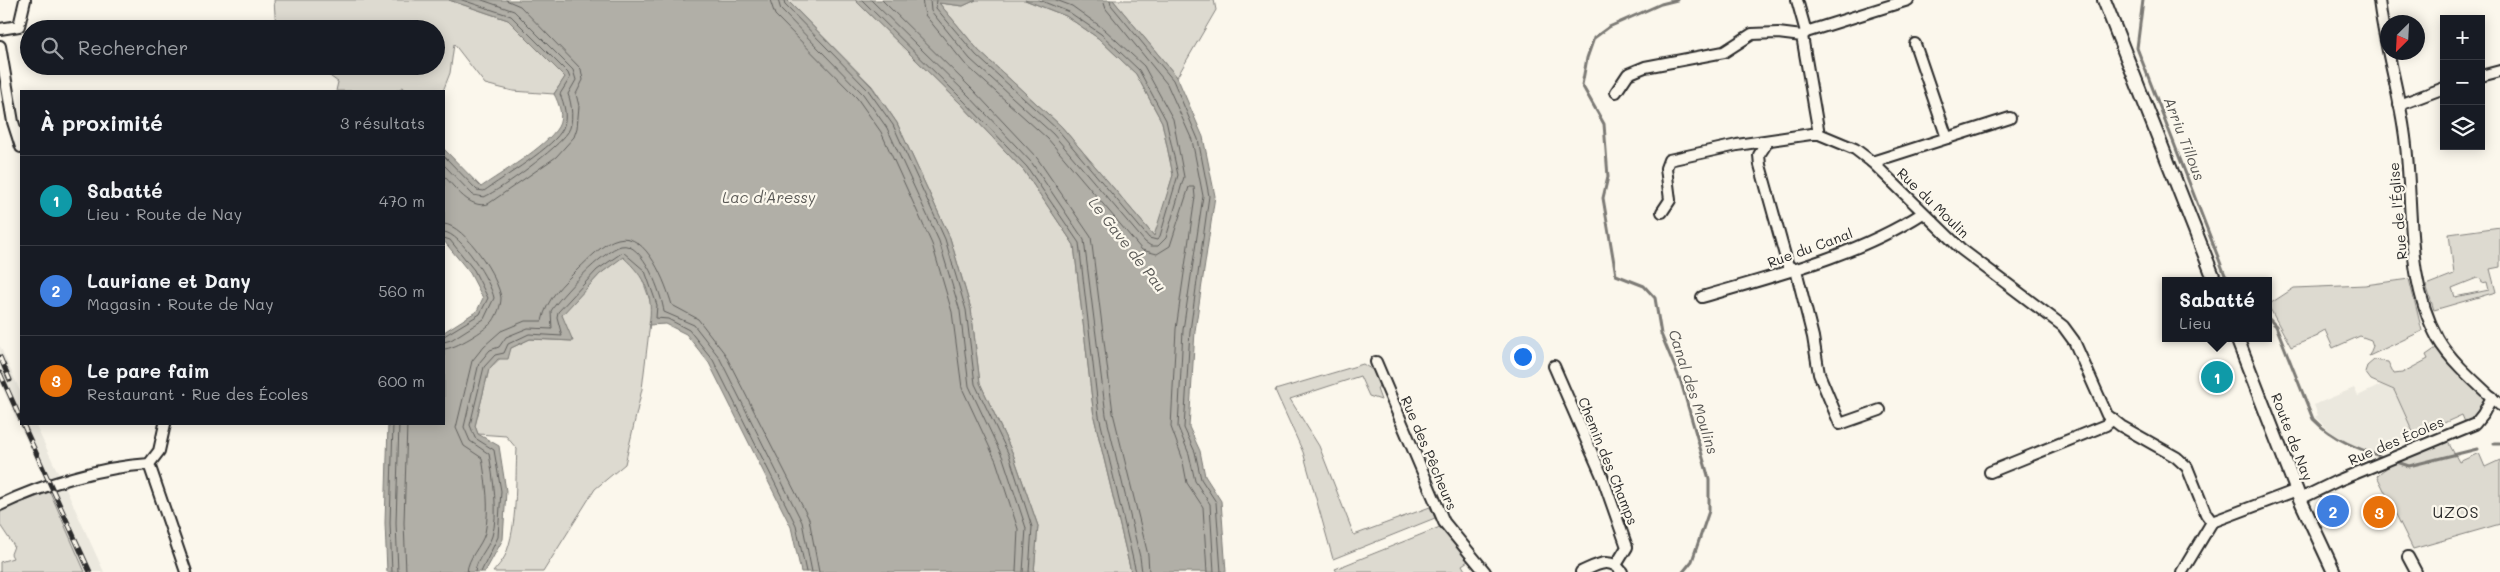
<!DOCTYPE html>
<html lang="fr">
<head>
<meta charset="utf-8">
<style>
	:root { --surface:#171b24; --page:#242831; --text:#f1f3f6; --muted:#9ea1a6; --line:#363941; --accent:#c8321e }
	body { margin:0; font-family:Mali,sans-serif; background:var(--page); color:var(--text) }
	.controls { position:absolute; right:15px; top:15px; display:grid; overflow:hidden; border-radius:0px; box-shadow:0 2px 12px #0003 }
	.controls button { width:45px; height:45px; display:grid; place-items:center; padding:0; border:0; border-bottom:1px solid var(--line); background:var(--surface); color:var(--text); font:25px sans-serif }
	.compass { position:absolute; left:2380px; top:15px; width:45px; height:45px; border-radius:50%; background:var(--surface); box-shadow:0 2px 12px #0003; rotate:204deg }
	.you { position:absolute; left:1522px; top:356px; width:18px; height:18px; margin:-12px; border:4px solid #fff; border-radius:50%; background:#1a73e8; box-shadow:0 0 0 8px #1a73e833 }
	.badge { display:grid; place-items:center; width:32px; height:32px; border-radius:50%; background:var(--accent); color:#fff; font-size:16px; font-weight:700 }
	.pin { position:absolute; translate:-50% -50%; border:2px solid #fff; box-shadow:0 1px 5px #0006 }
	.popup { position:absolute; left:2162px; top:277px; width:110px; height:65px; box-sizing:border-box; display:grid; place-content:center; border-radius:0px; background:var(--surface); filter:drop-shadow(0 1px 4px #0005); font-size:16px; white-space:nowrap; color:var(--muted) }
	.popup b { font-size:19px; color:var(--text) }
	.popup::after { content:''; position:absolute; left:50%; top:100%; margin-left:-10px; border:10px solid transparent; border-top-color:var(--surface) }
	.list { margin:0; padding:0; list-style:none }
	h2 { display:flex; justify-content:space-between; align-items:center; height:65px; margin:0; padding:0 20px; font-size:21px }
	h2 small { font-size:16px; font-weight:400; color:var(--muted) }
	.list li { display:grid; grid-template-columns:32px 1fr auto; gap:15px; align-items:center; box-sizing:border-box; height:90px; padding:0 20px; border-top:1px solid var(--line) }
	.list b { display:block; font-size:19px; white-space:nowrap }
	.list p { margin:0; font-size:16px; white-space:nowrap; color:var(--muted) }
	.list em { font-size:16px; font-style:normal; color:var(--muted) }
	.icon { flex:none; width:28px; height:28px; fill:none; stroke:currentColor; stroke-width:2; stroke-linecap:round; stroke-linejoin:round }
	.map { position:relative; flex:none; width:2500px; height:572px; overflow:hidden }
	.search { position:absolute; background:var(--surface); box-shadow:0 2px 12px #0003; left:20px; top:20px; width:425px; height:55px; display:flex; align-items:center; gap:12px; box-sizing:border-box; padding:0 18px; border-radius:28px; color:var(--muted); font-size:19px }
	.panel { position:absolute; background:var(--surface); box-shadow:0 2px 12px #0003; left:20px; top:90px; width:425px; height:335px; border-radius:0px }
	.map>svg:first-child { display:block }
	.built { fill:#ebe8de }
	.green { fill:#dddad0; stroke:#84827e; fill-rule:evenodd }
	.water { fill:#b1afa7; stroke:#7b7a75 }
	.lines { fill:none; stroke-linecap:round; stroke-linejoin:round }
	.shore { stroke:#61605d; stroke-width:1 }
	.stream { stroke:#7b7a75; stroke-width:3 }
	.minor-casing { stroke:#2b2b2b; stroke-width:14 }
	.major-casing { stroke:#2b2b2b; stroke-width:16 }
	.minor { stroke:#fbf7ec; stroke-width:10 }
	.major { stroke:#fbf7ec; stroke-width:12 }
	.rail-casing { stroke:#2b2b2b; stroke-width:5 }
	.rail { stroke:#fbf7ec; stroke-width:3; stroke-dasharray:9; stroke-linecap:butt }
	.labels { text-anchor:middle; stroke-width:4.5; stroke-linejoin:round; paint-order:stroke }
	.street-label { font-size:14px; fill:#2b2b2b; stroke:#fbf7ec }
	.water-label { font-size:15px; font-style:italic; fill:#5a5956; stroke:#fbf7ec }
	.quarter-label { font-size:16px; letter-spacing:1px; fill:#2b2b2b; stroke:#fbf7ec }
</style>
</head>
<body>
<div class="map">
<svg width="2500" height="572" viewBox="0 0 2500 572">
	<rect width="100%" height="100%" fill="#fbf7ec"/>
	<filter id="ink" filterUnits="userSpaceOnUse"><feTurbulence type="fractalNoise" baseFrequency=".02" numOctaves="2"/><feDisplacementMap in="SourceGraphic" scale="10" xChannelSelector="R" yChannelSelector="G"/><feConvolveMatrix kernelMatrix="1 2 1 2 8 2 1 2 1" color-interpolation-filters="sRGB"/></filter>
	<g filter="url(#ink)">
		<g class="built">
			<polygon points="0,346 21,393 21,424 35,424 60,477 46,483 0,383"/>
			<polygon points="2381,385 2394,390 2413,432 2412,436 2380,450 2377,454 2353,445 2331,432 2315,417 2318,415 2314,405 2354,388 2358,396"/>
			<polygon points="64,485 104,572 85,572 50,492"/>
		</g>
		<g class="green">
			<polygon points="274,0 449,0 508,20 565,77 554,94 513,91 485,84 454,44 450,73 443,91 407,91 403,87 396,91 336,91 338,82 316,66 436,66 436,29 276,29"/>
			<polygon points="787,0 855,0 961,104 1024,171 1074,245 1094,417 1131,572 1034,572 1038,526 1013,454 980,383 971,309 950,238 897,123 872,86"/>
			<polygon points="976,0 1025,0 1066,16 1098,38 1136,74 1162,122 1173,175 1155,237 1061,126 979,51 939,3 963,6"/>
			<polygon points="1113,0 1214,0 1216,10 1177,77"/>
			<path d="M2500 227V267L2490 269 2496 292 2434 310 2426 285 2454 274 2449 234ZM2477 278 2481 279 2482 283 2487 282 2489 290 2455 297 2452 288Z"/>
			<path d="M623 256 640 273 652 306 642 389 625 464 595 489 543 572H493C497 567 502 562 505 556 518 526 515 482 517 449L506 436 478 434 475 426 489 369 511 348 530 339 572 341 561 315 600 274Z"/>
			<polygon points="2409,279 2422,331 2369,356 2373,346 2371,340 2360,336 2333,348 2325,330 2318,334 2318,336 2291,347 2268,305 2294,288 2365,285"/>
			<polygon points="2442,344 2494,395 2467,427 2462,415 2424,432 2413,432 2394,390 2371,380 2365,372 2367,366 2374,360 2388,362 2394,374 2402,373 2428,359 2426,355"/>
			<polygon points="1363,364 1374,371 1380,384 1377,389 1381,400 1369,396 1360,376 1290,399 1319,446 1354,535 1430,507 1435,518 1333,559 1303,452 1275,390"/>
			<path d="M2448 442 2459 462 2479 453 2485 467 2500 460V524L2413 549 2377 476C2390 461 2428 450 2448 442Z"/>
			<polygon points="50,492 85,572 0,572 0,562 13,558 11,554 14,546 0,525 0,510"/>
			<polygon points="1440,527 1468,561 1462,565 1466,572 1337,572 1335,569"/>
		</g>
		<g class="water">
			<path d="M449 0H787L872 87 897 123 950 238 971 309 980 383 1013 454 1038 526 1034 572H801L791 527 709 363 686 334 666 324 649 325C654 295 645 277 623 257L600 274 562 315 573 341 530 339 511 348 508 359H498L489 369 475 426 478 434 499 446 506 491 503 539 485 572H387L385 523 388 424H444V332L477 311 483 298 470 273 444 241V149L481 187C501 173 546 147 558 127 564 117 559 103 554 94L565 77 508 20Z"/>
			<polygon points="855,0 976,0 963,6 939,3 979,51 1061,126 1154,236 1173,175 1162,122 1136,74 1098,38 1066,16 1025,0 1113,0 1177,77 1203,137 1215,196 1195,331 1189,427 1200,451 1205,476 1221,501 1226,572 1131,572 1094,417 1074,245 1024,171 961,104"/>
		</g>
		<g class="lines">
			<g class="shore">
				<polyline points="770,0 775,15 857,98 881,132 932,244 952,312 962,388 996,461 1018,529 1016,572"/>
				<polyline points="778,0 781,10 863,94 887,128 939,241 960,311 969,386 1003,458 1026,528 1023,572"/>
				<polyline points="784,0 785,5 868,90 893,125 945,239 966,310 975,384 1009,455 1032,527 1029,572"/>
				<polyline points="862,0 964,101 1027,167 1079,243 1099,416 1136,572"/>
				<polyline points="871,0 969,96 1032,163 1084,240 1106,415 1140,557 1142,572"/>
				<polyline points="882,0 974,91 1037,158 1091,237 1113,413 1148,555 1149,572"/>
				<polyline points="922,0 925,15 965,64 1048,139 1142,250 1157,254 1170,246 1189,187 1194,187 1195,197 1176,329 1171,427 1182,457 1187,483 1203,507 1207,572"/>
				<polyline points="930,0 931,11 970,59 1053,134 1145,242 1151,246 1158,246 1166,238 1184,177 1173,119 1144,66 1104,29 1072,6 1056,0"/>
				<polyline points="937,0 936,8 976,55 1058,130 1149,238 1157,240 1160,236 1178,175 1166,120 1139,70 1101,34 1069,12 1039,0"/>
				<polyline points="1103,0 1106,9 1167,84 1192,140 1203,196 1183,330 1178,427 1189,454 1195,481 1210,504 1214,572"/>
				<polyline points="1110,0 1111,5 1173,80 1198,139 1209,196 1190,331 1184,428 1195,452 1201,479 1216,502 1221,572"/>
				<path d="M444 156 477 190 484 191C502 178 556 146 563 128 568 117 564 103 560 94L570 78 568 73 511 16 462 0"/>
				<path d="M444 165 473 195 484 197C502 189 558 148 568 132 574 123 572 104 568 94L576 80 573 70 514 11 482 0"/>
				<path d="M444 176C456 188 469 209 488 204L556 157 574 137 577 128 579 106 576 94 583 80 581 69 520 6 506 0"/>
				<path d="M444 224C465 225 499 278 501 298 501 306 497 315 493 321 486 330 455 349 444 349"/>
				<path d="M444 232C461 233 491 282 494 298L484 319 451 340 444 342"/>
				<polyline points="444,238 450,240 474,270 488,298 480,314 444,336"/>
				<polyline points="392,572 390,523 393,424"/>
				<polyline points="398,572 396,523 399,424"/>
				<polyline points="406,572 404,523 407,424"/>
				<path d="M467 572C468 557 481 547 485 533 490 509 486 482 482 458L464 446 456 428 472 361 484 346 501 331 525 321H542C547 298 562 285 578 269 589 259 604 242 618 239 647 231 666 285 672 305L698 319 725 354 809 519 819 572"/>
				<path d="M475 572C476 559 488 549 492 536 499 515 493 476 489 454L470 441 464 427 479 363 490 350 499 347 506 337 528 328 552 329 551 311C560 296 604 250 621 246 643 241 662 295 664 312L694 325 719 357 802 522 812 572"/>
				<polyline points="481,572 498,537 501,491 494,450 475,438 470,425 484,367 495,355 504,353 508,344 529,334 562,336 557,317 558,312 597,270 623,252 645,271 657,305 656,318 668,319 689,330 713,360 796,525 806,572"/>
			</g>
			<g class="stream">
				<polyline points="1677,0 1661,4 1609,27 1594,38 1587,58 1582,85 1604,124 1608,177 1603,198 1616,275 1644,286 1655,298 1661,334 1681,382 1709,479 1709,511 1692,561 1683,572"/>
				<polyline points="2143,0 2137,48 2225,275 2231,281"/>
				<path d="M2268 318 2276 326 2313 419C2333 440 2359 449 2385 458"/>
				<polyline points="2494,443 2500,443"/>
				<polyline points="2394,461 2409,466 2477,449"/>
			</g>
			<g class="minor-casing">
				<g id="minor">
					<polyline points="1797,0 1806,32"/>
					<path d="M2379 0C2384 44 2398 87 2404 130 2415 199 2403 276 2438 339 2451 362 2481 387 2500 405"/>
					<polyline points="0,29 19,26 25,0"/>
					<polyline points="1802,36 1806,32 1908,0"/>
					<polyline points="1915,44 1947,138"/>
					<polyline points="0,46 13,122 21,147"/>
					<polyline points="2481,76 2500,71"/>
					<polyline points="1616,92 1628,74 1645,67 1724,52 1752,34 1778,33 1802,36 1819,134 1855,149 1872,162 1961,249 2063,326 2074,341 2107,415 2121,426 2176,457 2187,467 2206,514 2212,522"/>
					<polyline points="2399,105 2444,88"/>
					<polyline points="1768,141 1759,155 1760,165 1788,266 1796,270 1813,337 1819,374 1840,424 1880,410"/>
					<polyline points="1872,162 2010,118"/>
					<polyline points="1662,212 1670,200 1666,168 1669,160 1737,145 1811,134 1819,134"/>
					<path d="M1702 297C1777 275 1856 256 1923 213"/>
					<polyline points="1376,362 1444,522 1485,572"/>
					<polyline points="1554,366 1602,476 1627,547 1616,565"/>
					<polyline points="149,464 186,572"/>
					<polyline points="1990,472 2106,425 2113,419"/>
					<polyline points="2300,499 2337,481 2475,424 2483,414 2492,397"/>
					<path d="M0 505C44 484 100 467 149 464L159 451 165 424"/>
					<polyline points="2408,557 2416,572"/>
					<path d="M1581 572C1597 565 1610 556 1622 572"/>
					<polyline points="2182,572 2212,522 2297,490"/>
				</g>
			</g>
			<g class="major-casing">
				<g id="major">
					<polyline points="2104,0 2215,281"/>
					<polyline points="2237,338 2300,499 2334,572"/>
				</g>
			</g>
			<use href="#minor" class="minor"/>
			<use href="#major" class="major"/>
			<g class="rail-casing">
				<g id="rail">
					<polyline points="0,357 10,380"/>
					<polyline points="0,373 21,420"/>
					<polyline points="23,424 90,572"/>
				</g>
			</g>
			<use href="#rail" class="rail"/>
		</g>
	</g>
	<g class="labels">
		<g class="street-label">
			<text transform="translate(1933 203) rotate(44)" y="5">Rue du Moulin</text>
			<text transform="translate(2398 211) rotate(-95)" y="5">Rue de l'Église</text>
			<text transform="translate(1810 248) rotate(-20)" y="5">Rue du Canal</text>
			<text transform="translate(2292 437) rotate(69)" y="5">Route de Nay</text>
			<text transform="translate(2396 441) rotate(-23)" y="5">Rue des Écoles</text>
			<text transform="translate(1429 453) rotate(67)" y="5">Rue des Pêcheurs</text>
			<text transform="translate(1608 461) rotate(68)" y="5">Chemin des Champs</text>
		</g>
		<g class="water-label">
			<text transform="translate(2184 139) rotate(69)" y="5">Arriu Tillous</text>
			<text x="769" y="203">Lac d'Aressy</text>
			<text transform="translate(1127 245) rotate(52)" y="5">Le Gave de Pau</text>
			<text transform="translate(1693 392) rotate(72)" y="5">Canal des Moulins</text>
		</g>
		<g class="quarter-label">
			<text x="2456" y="518">UZOS</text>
		</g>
	</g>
</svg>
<div class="controls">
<button>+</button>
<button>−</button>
<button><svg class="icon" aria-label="layers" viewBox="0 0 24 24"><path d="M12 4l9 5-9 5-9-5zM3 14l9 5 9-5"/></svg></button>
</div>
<svg class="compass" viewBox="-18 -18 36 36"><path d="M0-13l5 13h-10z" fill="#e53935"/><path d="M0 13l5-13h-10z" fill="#9ea1a6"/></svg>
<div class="you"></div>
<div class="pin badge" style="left:2217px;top:377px;background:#0f9aa8">1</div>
<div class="popup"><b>Sabatté</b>Lieu</div>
<div class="pin badge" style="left:2333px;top:511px;background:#3f7fe0">2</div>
<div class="pin badge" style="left:2379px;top:512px;background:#e8710a">3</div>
<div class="search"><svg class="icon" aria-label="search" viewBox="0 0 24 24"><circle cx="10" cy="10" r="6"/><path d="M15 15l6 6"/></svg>Rechercher</div>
<section class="panel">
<h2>À proximité<small>3 résultats</small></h2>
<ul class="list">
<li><span class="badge" style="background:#0f9aa8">1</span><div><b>Sabatté</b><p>Lieu · Route de Nay</p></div><em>470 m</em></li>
<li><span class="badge" style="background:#3f7fe0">2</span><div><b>Lauriane et Dany</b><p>Magasin · Route de Nay</p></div><em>560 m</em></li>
<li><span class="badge" style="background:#e8710a">3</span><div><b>Le pare faim</b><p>Restaurant · Rue des Écoles</p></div><em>600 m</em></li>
</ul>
</section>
</div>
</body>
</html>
